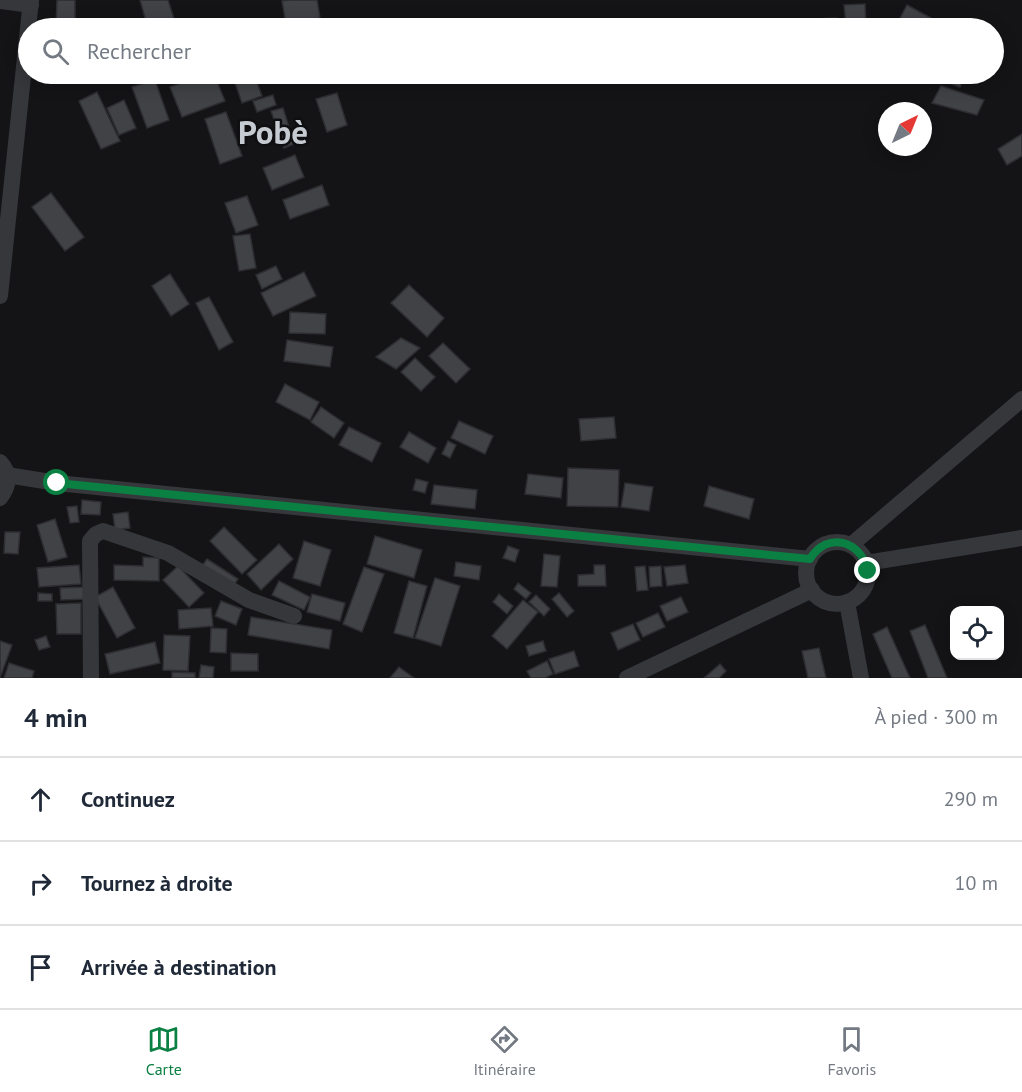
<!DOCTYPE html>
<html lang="fr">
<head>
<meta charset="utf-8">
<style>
	:root { --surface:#fff; --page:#f2f2f3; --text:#1f2937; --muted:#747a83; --line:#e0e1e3; --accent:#0b8043 }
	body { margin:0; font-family:"PT Sans",sans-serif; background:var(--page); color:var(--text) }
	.controls { position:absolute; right:18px; bottom:18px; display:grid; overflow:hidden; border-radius:12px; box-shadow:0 3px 15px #0003 }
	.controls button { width:54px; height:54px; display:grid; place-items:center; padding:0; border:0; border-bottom:2px solid var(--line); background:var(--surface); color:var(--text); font:30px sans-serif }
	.compass { position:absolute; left:878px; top:102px; width:54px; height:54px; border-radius:50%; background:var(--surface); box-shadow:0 3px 15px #0003; rotate:43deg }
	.stop { position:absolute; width:18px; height:18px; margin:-14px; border:4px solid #0b8043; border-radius:50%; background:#fff }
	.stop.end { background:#0b8043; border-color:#fff; box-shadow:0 2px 6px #0008 }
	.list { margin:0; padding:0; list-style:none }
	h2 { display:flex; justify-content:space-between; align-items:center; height:78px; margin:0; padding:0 24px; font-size:26px }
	h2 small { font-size:20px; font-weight:400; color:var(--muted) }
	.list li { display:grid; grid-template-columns:39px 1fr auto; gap:18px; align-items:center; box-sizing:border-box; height:84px; padding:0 24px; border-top:2px solid var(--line) }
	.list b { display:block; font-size:22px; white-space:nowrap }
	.list em { font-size:20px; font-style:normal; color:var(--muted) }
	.icon { flex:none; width:33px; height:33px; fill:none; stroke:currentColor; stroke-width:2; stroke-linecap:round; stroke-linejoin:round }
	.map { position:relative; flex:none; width:1022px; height:678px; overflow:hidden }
	.search { position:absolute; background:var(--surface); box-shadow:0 3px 15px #0003; left:18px; right:18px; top:18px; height:66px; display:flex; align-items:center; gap:15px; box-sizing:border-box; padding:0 21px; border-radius:33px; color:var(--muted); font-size:22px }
	.sheet { height:330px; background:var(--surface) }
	nav { display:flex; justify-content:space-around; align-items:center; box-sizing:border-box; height:84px; border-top:2px solid var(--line); background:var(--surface); font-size:16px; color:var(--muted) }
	nav a { display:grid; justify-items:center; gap:3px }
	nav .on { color:var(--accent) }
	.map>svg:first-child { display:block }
	.building { fill:#404246; stroke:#2e2e32; stroke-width:1.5 }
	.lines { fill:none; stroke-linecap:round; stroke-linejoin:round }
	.street { stroke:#35373b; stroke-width:16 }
	.route { stroke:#0b8043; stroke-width:8 }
	.labels { text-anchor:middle; stroke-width:5; stroke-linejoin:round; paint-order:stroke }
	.town-label { font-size:33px; font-weight:bold; fill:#c6cbd2; stroke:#0f0f11 }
</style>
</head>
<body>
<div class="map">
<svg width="1022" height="678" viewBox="0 0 1022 678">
	<rect width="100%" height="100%" fill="#141416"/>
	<g class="building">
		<polygon points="57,0 75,0 75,27 56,27"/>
		<polygon points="140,0 168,0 177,28 148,28"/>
		<polygon points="291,0 317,0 320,18 286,24 282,1"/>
		<polygon points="865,4 866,25 846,26 844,5"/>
		<polygon points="907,5 942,24 939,28 906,28 897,24"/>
		<polygon points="836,18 837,28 817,28 816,19"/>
		<polygon points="207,74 214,74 225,101 182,117 170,87"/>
		<polygon points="232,74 254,74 262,96 242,103"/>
		<polygon points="844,74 877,74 875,83 844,77"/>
		<polygon points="943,74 965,74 960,87 941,80"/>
		<polygon points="155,80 169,120 147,128 132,87"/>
		<polygon points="941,86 984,100 977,115 932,103"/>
		<polygon points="97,92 120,141 101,149 79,101"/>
		<polygon points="337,93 347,125 327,132 316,99"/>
		<polygon points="273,95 276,105 257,112 253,101"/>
		<polygon points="124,100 136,128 119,135 107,108"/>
		<polygon points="283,108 290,130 279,134 271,111"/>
		<polygon points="226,112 242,156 220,164 205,119"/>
		<polygon points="290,133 294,144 284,148 279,137"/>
		<polygon points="1022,134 1022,156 1007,165 998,149"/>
		<polygon points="295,155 304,177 272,190 263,168"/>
		<polygon points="322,185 329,205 290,219 283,200"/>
		<polygon points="51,193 84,237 65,251 32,207"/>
		<polygon points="247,196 258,225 236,233 225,203"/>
		<polygon points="250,234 256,268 239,271 233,236"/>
		<polygon points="276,266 282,279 262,289 256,275"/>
		<polygon points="304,272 316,296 273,316 261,293"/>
		<polygon points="170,274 189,304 171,316 152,286"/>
		<polygon points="409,285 444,318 427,337 391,303"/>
		<polygon points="209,297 233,342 219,350 196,303"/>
		<polygon points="290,312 326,314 325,334 289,333"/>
		<polygon points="401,338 420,348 396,369 376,357"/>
		<polygon points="287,340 333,347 330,367 284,361"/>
		<polygon points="443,343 470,369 456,383 429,356"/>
		<polygon points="415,358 435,377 421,391 401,372"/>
		<polygon points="285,384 319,402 310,420 276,402"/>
		<polygon points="321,407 344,423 334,438 311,422"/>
		<polygon points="614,417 616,438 581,441 579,419"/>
		<polygon points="459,421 493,436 485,454 451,438"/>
		<polygon points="349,427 381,443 372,462 339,445"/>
		<polygon points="409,432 436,448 428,463 400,447"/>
		<polygon points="448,441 456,445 450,458 442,454"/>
		<polygon points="568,468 619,470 618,507 567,506"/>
		<polygon points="528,474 563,478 561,498 525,494"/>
		<polygon points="416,479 428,482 425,493 413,490"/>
		<polygon points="625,483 653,487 649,511 621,507"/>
		<polygon points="434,485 477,490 475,509 431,504"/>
		<polygon points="709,486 754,499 749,519 704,506"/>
		<polygon points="82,500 101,502 100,515 81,514"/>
		<polygon points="77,506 79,522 70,523 67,507"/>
		<polygon points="128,512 130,528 115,530 113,514"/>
		<polygon points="55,519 67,557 48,562 37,525"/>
		<polygon points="224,527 257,560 242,574 210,541"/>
		<polygon points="5,532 20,532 18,554 4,553"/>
		<polygon points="375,536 422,550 414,578 367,564"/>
		<polygon points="304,541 331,550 320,586 293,578"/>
		<polygon points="279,544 293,559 261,590 247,574"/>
		<polygon points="508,546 519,550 515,562 503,558"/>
		<polygon points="544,554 560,556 557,587 541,586"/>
		<polygon points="143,557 159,558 159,581 114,580 114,565 143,566"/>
		<polygon points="207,559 238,579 233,586 202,566"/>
		<polygon points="456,562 481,566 479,580 454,576"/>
		<polygon points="79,565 81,584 39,587 37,568"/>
		<polygon points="594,565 605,565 606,586 578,586 578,575 594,574"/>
		<polygon points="685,565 688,583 667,586 664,567"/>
		<polygon points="178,566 204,593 189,607 163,580"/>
		<polygon points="645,566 648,590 637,591 635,567"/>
		<polygon points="661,566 662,586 650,587 649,567"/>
		<polygon points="364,567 384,574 362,632 343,624"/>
		<polygon points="435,578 460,586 441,646 415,638"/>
		<polygon points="279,581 310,597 304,610 272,595"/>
		<polygon points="409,581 427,586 413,638 394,633"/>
		<polygon points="518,583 531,593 526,599 514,589"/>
		<polygon points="85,587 86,599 61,600 60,588"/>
		<polygon points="113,587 135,628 117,638 95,597"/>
		<polygon points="38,593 52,594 52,601 38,601"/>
		<polygon points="559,593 574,611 567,617 552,599"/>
		<polygon points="312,594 345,603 340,621 307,612"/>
		<polygon points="499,594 513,606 507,614 493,602"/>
		<polygon points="536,595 550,609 544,616 529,602"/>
		<polygon points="681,597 688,612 667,621 660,606"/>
		<polygon points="523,600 538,612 507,649 492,636"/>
		<polygon points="221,601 242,609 236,625 215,616"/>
		<polygon points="81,603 81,634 57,634 56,604"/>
		<polygon points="211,608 213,626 179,629 178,610"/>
		<polygon points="658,613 665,627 643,637 636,623"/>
		<polygon points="251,617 332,630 329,649 248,635"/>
		<polygon points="633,624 640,640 618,650 611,633"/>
		<polygon points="925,625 947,678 928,678 910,631"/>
		<polygon points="887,627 910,678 892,678 873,634"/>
		<polygon points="211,628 227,629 226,653 210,652"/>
		<polygon points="164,635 190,636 188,671 163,670"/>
		<polygon points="46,636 50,647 39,650 35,640"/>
		<polygon points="0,641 12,645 0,678"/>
		<polygon points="543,641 546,651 529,656 526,646"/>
		<polygon points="155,642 160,663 110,674 105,654"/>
		<polygon points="819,648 826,678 808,678 802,651"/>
		<polygon points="574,651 579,666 555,674 549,659"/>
		<polygon points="231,653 258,654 258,671 231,671"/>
		<polygon points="547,661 553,674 545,678 531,678 527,671"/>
		<polygon points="9,663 34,671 32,678 4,678"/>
		<polygon points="720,664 726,671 719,678 704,678"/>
		<polygon points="201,665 214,667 213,678 199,678"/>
		<polygon points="399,667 414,678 390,678"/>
		<polygon points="172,672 195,673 195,678 172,678"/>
	</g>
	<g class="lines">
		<g class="street">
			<polyline points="0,1 31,5"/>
			<polyline points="0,296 31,0"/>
			<path d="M0 462C11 474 9 486 0 498"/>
			<polyline points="7,475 57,483 810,559"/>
			<circle cx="837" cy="573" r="31"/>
			<polyline points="851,545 1022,399"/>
			<polyline points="866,563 1022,538"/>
			<polyline points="847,602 861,678"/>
			<polyline points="91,678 90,541 96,534 103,531 168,553 249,600 294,616"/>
			<polyline points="627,678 812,590"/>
		</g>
	</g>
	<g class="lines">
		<path class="route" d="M57 483 810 559C827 531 861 540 868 571"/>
	</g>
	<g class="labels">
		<g class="town-label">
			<text x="273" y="144">Pobè</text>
		</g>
	</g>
</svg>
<div class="controls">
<button><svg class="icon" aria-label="locate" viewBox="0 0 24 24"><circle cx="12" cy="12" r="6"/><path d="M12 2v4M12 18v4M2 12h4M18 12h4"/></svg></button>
</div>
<svg class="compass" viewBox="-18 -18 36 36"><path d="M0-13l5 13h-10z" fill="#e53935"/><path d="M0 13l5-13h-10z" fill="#747a83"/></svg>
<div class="stop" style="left:57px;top:483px"></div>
<div class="stop end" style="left:868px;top:571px"></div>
<div class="search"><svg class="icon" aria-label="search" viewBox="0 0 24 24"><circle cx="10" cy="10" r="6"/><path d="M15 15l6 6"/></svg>Rechercher</div>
</div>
<section class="sheet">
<h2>4 min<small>À pied · 300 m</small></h2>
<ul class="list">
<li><svg class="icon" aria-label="ahead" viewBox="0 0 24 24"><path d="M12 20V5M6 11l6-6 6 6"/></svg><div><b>Continuez</b></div><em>290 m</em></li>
<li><svg class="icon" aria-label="right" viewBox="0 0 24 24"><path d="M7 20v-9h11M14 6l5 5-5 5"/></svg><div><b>Tournez à droite</b></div><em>10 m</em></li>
<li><svg class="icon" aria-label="arrive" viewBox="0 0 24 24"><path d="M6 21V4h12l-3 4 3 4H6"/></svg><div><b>Arrivée à destination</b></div></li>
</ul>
</section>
<nav>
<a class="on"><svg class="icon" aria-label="map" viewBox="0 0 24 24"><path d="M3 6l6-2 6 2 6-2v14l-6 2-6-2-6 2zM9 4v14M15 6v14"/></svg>Carte</a>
<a><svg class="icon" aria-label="directions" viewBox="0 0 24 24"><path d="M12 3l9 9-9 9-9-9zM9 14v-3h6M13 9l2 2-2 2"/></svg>Itinéraire</a>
<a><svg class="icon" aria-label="saved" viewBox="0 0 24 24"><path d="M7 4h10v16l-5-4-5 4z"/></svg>Favoris</a>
</nav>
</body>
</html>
